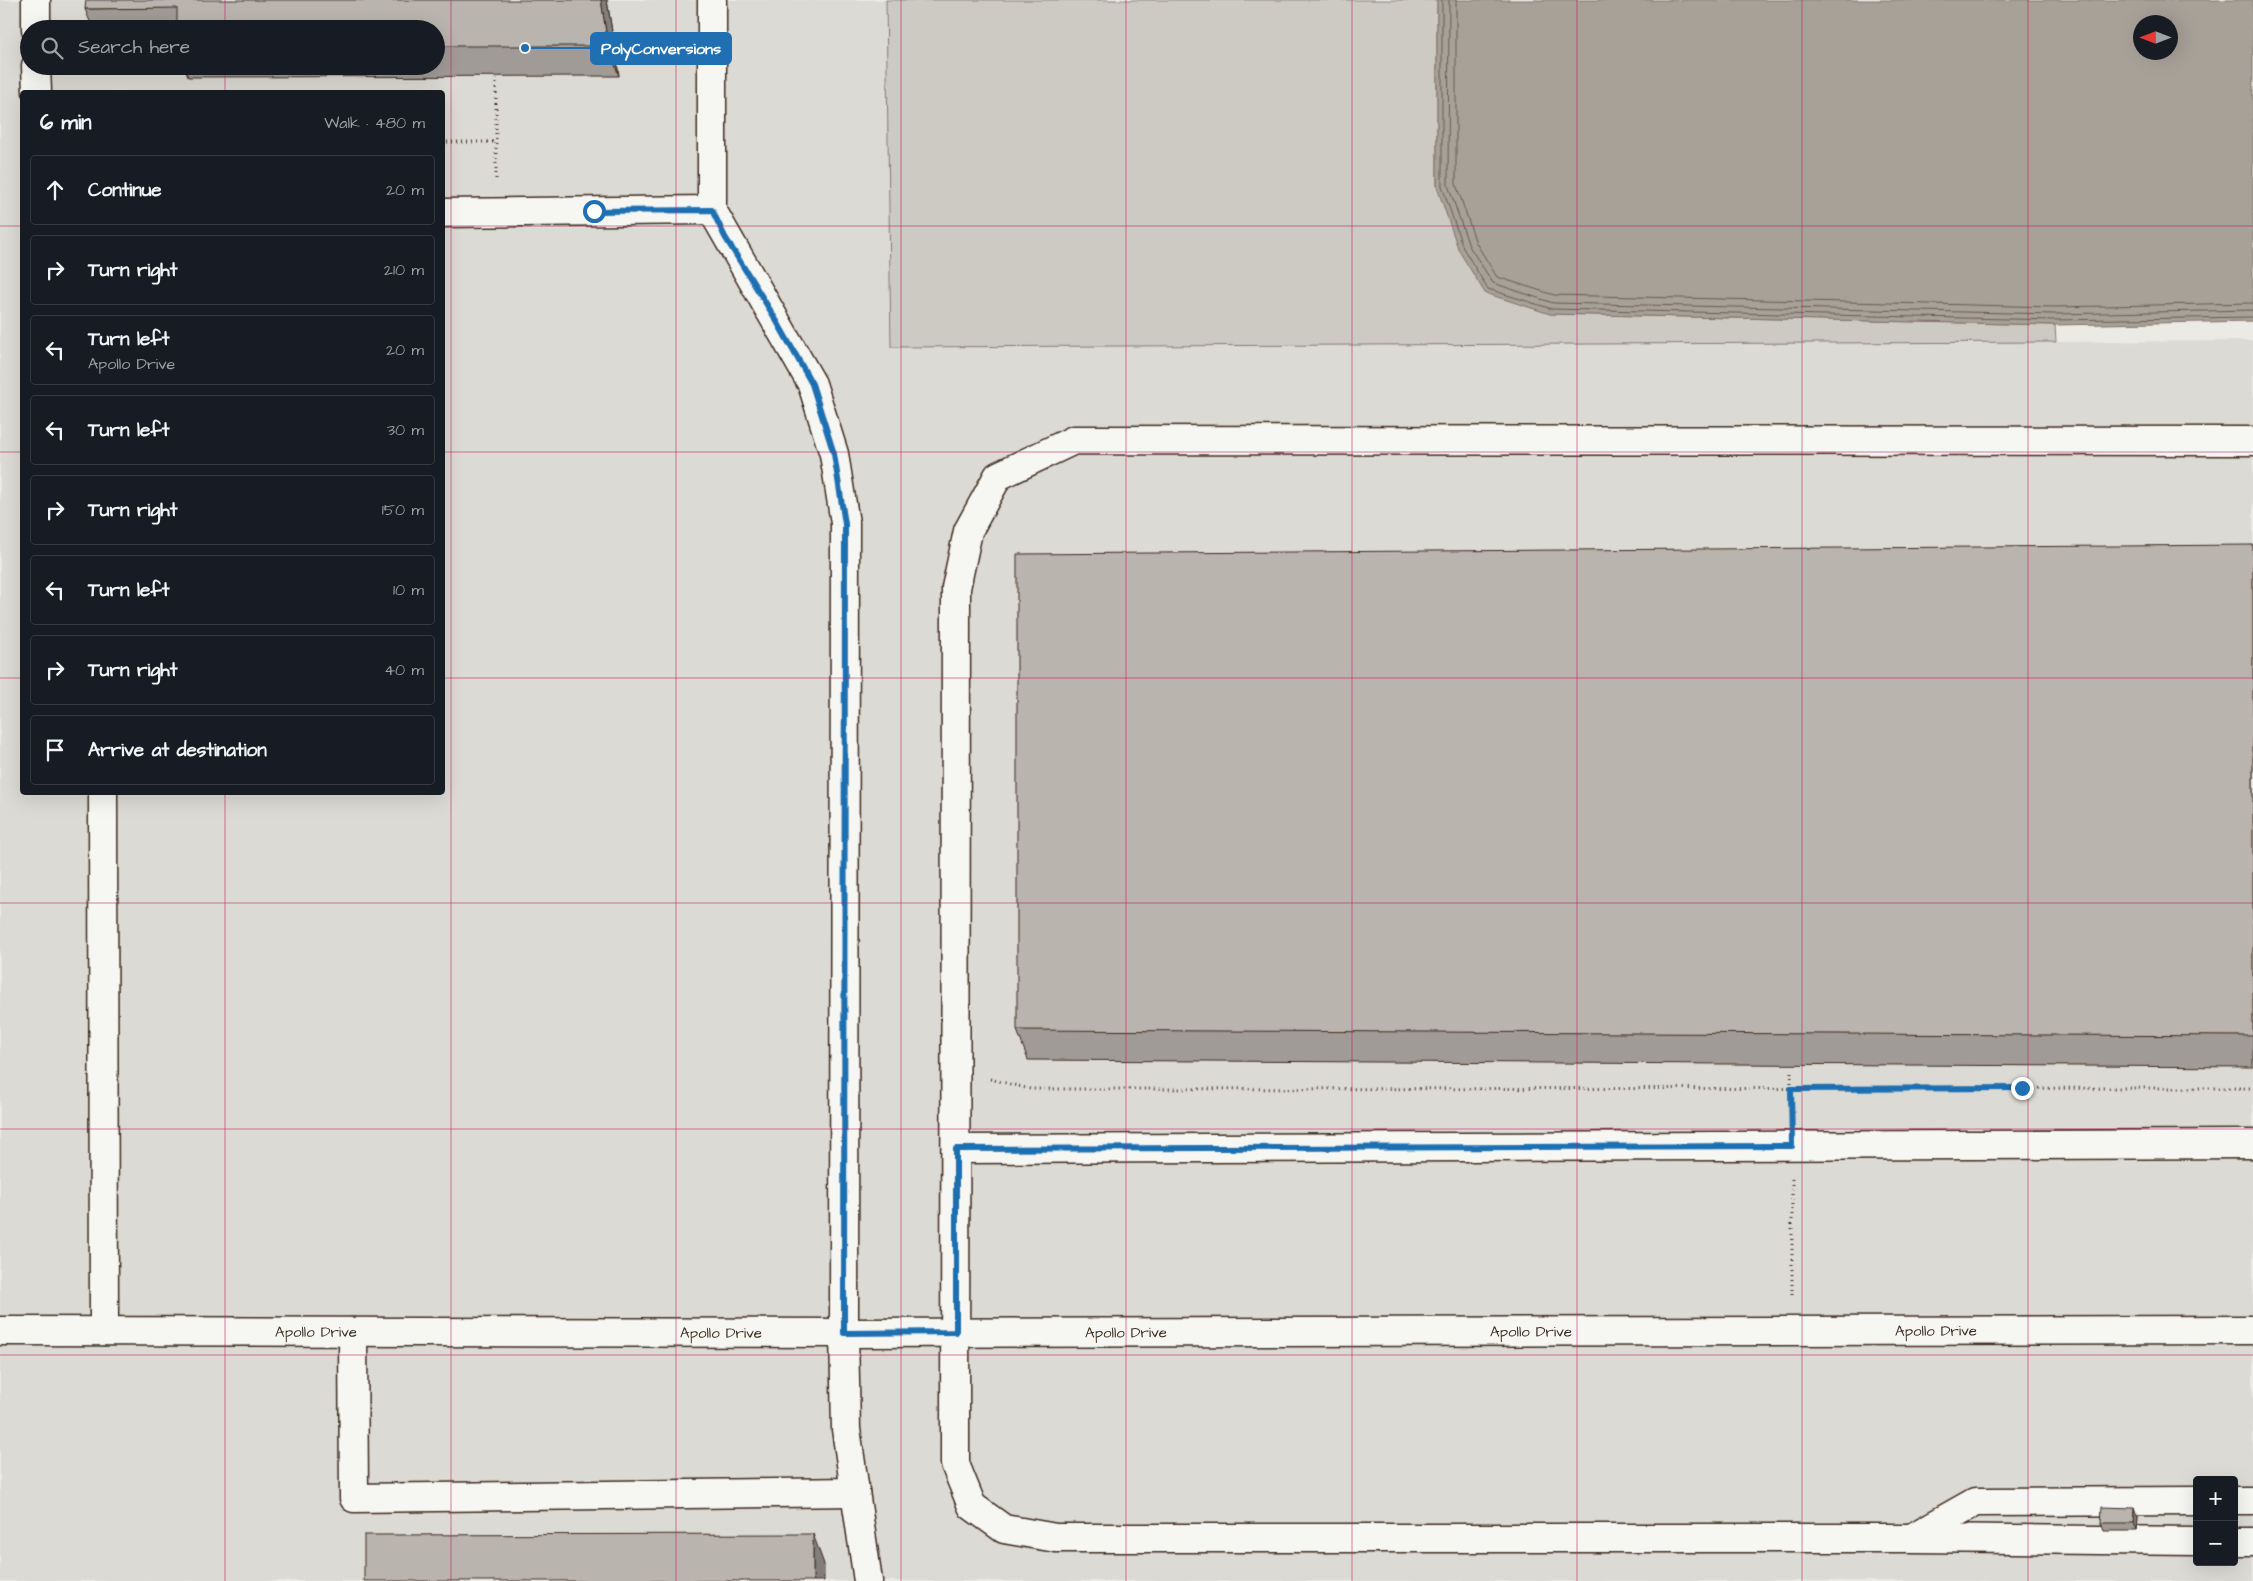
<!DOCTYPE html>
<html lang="en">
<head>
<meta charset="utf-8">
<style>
	:root { --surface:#171b24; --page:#20242c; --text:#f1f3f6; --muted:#9ea1a6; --line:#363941 }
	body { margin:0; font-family:"Architects Daughter",sans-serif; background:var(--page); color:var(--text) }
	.controls { position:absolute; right:15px; bottom:15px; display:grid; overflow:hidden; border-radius:5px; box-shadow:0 5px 20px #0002 }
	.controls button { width:45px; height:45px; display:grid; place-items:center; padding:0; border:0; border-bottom:1px solid var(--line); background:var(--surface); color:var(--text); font:25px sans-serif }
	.compass { position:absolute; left:2133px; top:15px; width:45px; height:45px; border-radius:50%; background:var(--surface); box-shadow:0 5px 20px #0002; rotate:270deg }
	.stop { position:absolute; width:15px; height:15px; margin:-11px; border:4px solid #1f6fb2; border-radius:50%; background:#fff }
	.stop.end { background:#1f6fb2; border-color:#fff; box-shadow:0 1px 5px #0008 }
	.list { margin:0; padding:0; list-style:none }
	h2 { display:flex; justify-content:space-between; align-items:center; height:65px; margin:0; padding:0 20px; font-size:21px }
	h2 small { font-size:16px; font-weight:400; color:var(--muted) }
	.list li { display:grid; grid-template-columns:32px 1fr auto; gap:15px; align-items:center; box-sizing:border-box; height:70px; margin:0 10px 10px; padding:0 10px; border:1px solid var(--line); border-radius:5px }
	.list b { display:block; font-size:19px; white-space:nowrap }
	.list p { margin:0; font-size:16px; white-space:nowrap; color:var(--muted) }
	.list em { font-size:16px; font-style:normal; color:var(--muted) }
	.icon { flex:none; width:28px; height:28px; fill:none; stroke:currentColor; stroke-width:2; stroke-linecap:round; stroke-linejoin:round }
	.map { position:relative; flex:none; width:2253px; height:1581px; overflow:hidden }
	.search { position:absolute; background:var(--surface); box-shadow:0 5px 20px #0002; left:20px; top:20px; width:425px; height:55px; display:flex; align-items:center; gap:12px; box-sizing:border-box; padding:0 18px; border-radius:28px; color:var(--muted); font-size:19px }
	.panel { position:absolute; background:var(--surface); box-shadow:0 5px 20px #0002; left:20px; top:90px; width:425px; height:705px; border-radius:5px }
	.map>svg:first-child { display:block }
	.built { fill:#dcdad4; fill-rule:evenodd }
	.green { fill:#cdcac4; stroke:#847a71 }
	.water { fill:#a8a198; stroke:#7c7167; fill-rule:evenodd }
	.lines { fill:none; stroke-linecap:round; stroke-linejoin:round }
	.shore { stroke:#675a4f; stroke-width:1 }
	.minor-casing { stroke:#3b2a1e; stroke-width:31 }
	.path { stroke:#3b2a1e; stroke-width:3; stroke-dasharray:1 4; stroke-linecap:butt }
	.minor { stroke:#f6f6f2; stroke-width:28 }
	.wall { fill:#a09b96; stroke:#3b2a1e }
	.shaded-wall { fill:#827e7a; stroke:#3b2a1e }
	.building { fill:#bab4ae; stroke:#3b2a1e }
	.route { stroke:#1f6fb2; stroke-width:6 }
	.grid { fill:none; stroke:#c2185b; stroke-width:1; stroke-opacity:0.55 }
	.labels { text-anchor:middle; stroke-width:4.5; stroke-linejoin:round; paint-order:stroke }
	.street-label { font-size:15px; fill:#3b2a1e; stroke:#f6f6f2 }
	.leader { fill:none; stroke:#1f6fb2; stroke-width:2 }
	.callout-dot { fill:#1f6fb2; stroke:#f6f6f2; stroke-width:2 }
	.callout { fill:#1f6fb2; stroke:#1f6fb2; stroke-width:2 }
	.callout-label { font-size:16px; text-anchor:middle; font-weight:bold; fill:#fff }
</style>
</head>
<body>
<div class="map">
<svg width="2253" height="1581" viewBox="0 0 2253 1581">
	<rect width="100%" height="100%" fill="#ebeae5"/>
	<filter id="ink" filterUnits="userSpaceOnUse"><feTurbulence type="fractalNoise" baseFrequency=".02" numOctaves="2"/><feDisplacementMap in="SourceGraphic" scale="10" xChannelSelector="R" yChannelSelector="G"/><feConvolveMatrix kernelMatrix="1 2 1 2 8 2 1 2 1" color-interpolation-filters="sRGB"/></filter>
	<g filter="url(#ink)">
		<path class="built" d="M0 0H886L892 347 2253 341V1581H0ZM29 29H436V66H29ZM22 92H442V792H22ZM2197 1480H2234V1562H2197Z"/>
		<polygon class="green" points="886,0 1437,0 1437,187 1551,314 2055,325 2056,342 891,347"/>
		<path class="water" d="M1437 0H2253V321L2055 325 1550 314 1485 293 1459 251 1437 187ZM2140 22H2170V52H2140Z"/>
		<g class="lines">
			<g class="shore">
				<polyline points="1442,0 1442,186 1463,248 1488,289 1552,309 2055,320 2253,317"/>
				<polyline points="1449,0 1448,185 1469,246 1493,283 1553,303 2055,314 2253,310"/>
				<polyline points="1456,0 1456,184 1476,243 1497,277 1554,295 2055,307 2253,303"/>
			</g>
			<g class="minor-casing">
				<g id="minor">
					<polyline points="36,0 36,29"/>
					<polyline points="712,0 712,210 812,384 834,454 845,523 844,1333 846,1429 868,1581"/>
					<polyline points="36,66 37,92"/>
					<polyline points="442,213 712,210"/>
					<polyline points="103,792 104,1331"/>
					<polyline points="956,1149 2253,1144"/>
					<path id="s1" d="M0 1331 844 1333 2253 1330"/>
					<polyline points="353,1332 354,1498 855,1492"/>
					<polyline points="2234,1501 2253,1501"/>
					<polyline points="1913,1537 1975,1502 2197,1501"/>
					<polyline points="2197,1541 1912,1538 1056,1538 1004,1529 972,1506 955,1464 956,588 968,531 998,476 1074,440 2253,441"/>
					<polyline points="2234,1542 2253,1542"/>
				</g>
			</g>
			<g class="path">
				<polyline points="442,142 496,142"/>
				<polyline points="496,179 496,76"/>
				<polyline points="1791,1072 1791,1113"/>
				<polyline points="990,1079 1030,1089 2253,1088"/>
				<polyline points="1792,1179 1792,1298"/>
			</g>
			<use href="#minor" class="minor"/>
		</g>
		<g class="wall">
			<polygon points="607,0 619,76 188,77 184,66 436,66 436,29 93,29 85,9"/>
			<polygon points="2253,545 2253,1067 1028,1060 1017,1030"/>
			<polygon points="2138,1517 2137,1531 2104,1531 2101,1523"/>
		</g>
		<g class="shaded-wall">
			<polygon points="601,0 607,0 619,76 608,46"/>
			<polygon points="2135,1508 2138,1517 2137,1531 2134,1523"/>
			<polygon points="813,1534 824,1564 824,1581 813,1581"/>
		</g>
		<g class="building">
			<polygon points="86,0 601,0 608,46 436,46 436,29 177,29 177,8 85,9"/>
			<polygon points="2253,545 2253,1036 1017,1030 1017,554"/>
			<polygon points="2102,1507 2135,1508 2134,1523 2101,1523"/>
			<polygon points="813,1534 813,1581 364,1581 364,1535"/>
		</g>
	</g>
	<g class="lines" filter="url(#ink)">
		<polyline class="route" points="594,211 712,210 725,237 775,318 812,384 834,454 845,524 844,1333 956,1332 956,1149 1792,1146 1791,1089 2022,1088"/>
	</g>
	<path class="grid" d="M225 0V29M451 0V1581M676 0V1581M901 0V1581M1126 0V1581M1352 0V1581M1577 0V1581M1802 0V1581M2028 0V1581M225 66V92M0 226H22M442 226H2253M0 452H22M442 452H2253M0 678H22M442 678H2253M225 792V1581M0 903H2253M0 1129H2253M0 1355H2253"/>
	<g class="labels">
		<g class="street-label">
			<text dy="5" stroke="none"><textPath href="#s1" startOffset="1936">Apollo Drive</textPath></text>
			<text dy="5" stroke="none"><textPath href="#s1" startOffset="1531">Apollo Drive</textPath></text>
			<text dy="5" stroke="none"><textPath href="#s1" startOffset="316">Apollo Drive</textPath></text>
			<text dy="5" stroke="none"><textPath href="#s1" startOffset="1126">Apollo Drive</textPath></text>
			<text dy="5" stroke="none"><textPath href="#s1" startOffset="721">Apollo Drive</textPath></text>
		</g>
	</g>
	<path class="leader" d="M525 48L591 48"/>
	<circle class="callout-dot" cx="525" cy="48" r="5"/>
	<rect class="callout" x="591" y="33" width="140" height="31" rx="5"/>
	<g class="callout-label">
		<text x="661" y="54">PolyConversions</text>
	</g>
</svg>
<div class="controls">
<button>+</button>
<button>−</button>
</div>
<svg class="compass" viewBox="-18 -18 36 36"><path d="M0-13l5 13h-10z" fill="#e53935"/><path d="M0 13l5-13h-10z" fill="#9ea1a6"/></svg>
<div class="stop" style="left:594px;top:211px"></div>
<div class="stop end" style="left:2022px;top:1088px"></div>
<div class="search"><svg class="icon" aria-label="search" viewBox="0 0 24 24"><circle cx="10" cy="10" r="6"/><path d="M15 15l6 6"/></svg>Search here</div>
<section class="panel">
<h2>6 min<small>Walk · 480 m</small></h2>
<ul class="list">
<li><svg class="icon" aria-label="ahead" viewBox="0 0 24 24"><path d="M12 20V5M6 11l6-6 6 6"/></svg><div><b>Continue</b></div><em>20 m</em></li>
<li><svg class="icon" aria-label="right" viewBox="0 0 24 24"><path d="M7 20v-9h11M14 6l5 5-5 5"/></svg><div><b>Turn right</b></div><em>210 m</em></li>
<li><svg class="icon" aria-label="left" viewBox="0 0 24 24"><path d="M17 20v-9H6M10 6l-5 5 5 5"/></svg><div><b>Turn left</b><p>Apollo Drive</p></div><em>20 m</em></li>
<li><svg class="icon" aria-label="left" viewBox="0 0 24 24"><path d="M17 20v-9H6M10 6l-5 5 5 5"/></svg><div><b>Turn left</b></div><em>30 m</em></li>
<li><svg class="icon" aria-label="right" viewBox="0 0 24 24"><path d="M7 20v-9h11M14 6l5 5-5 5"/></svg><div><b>Turn right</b></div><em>150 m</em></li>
<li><svg class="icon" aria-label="left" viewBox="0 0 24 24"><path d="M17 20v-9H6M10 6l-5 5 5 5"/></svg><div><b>Turn left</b></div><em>10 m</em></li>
<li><svg class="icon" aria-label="right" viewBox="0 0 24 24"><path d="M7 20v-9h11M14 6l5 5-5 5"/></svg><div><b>Turn right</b></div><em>40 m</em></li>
<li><svg class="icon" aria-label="arrive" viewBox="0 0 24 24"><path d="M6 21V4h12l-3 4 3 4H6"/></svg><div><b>Arrive at destination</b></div></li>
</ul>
</section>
</div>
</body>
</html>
